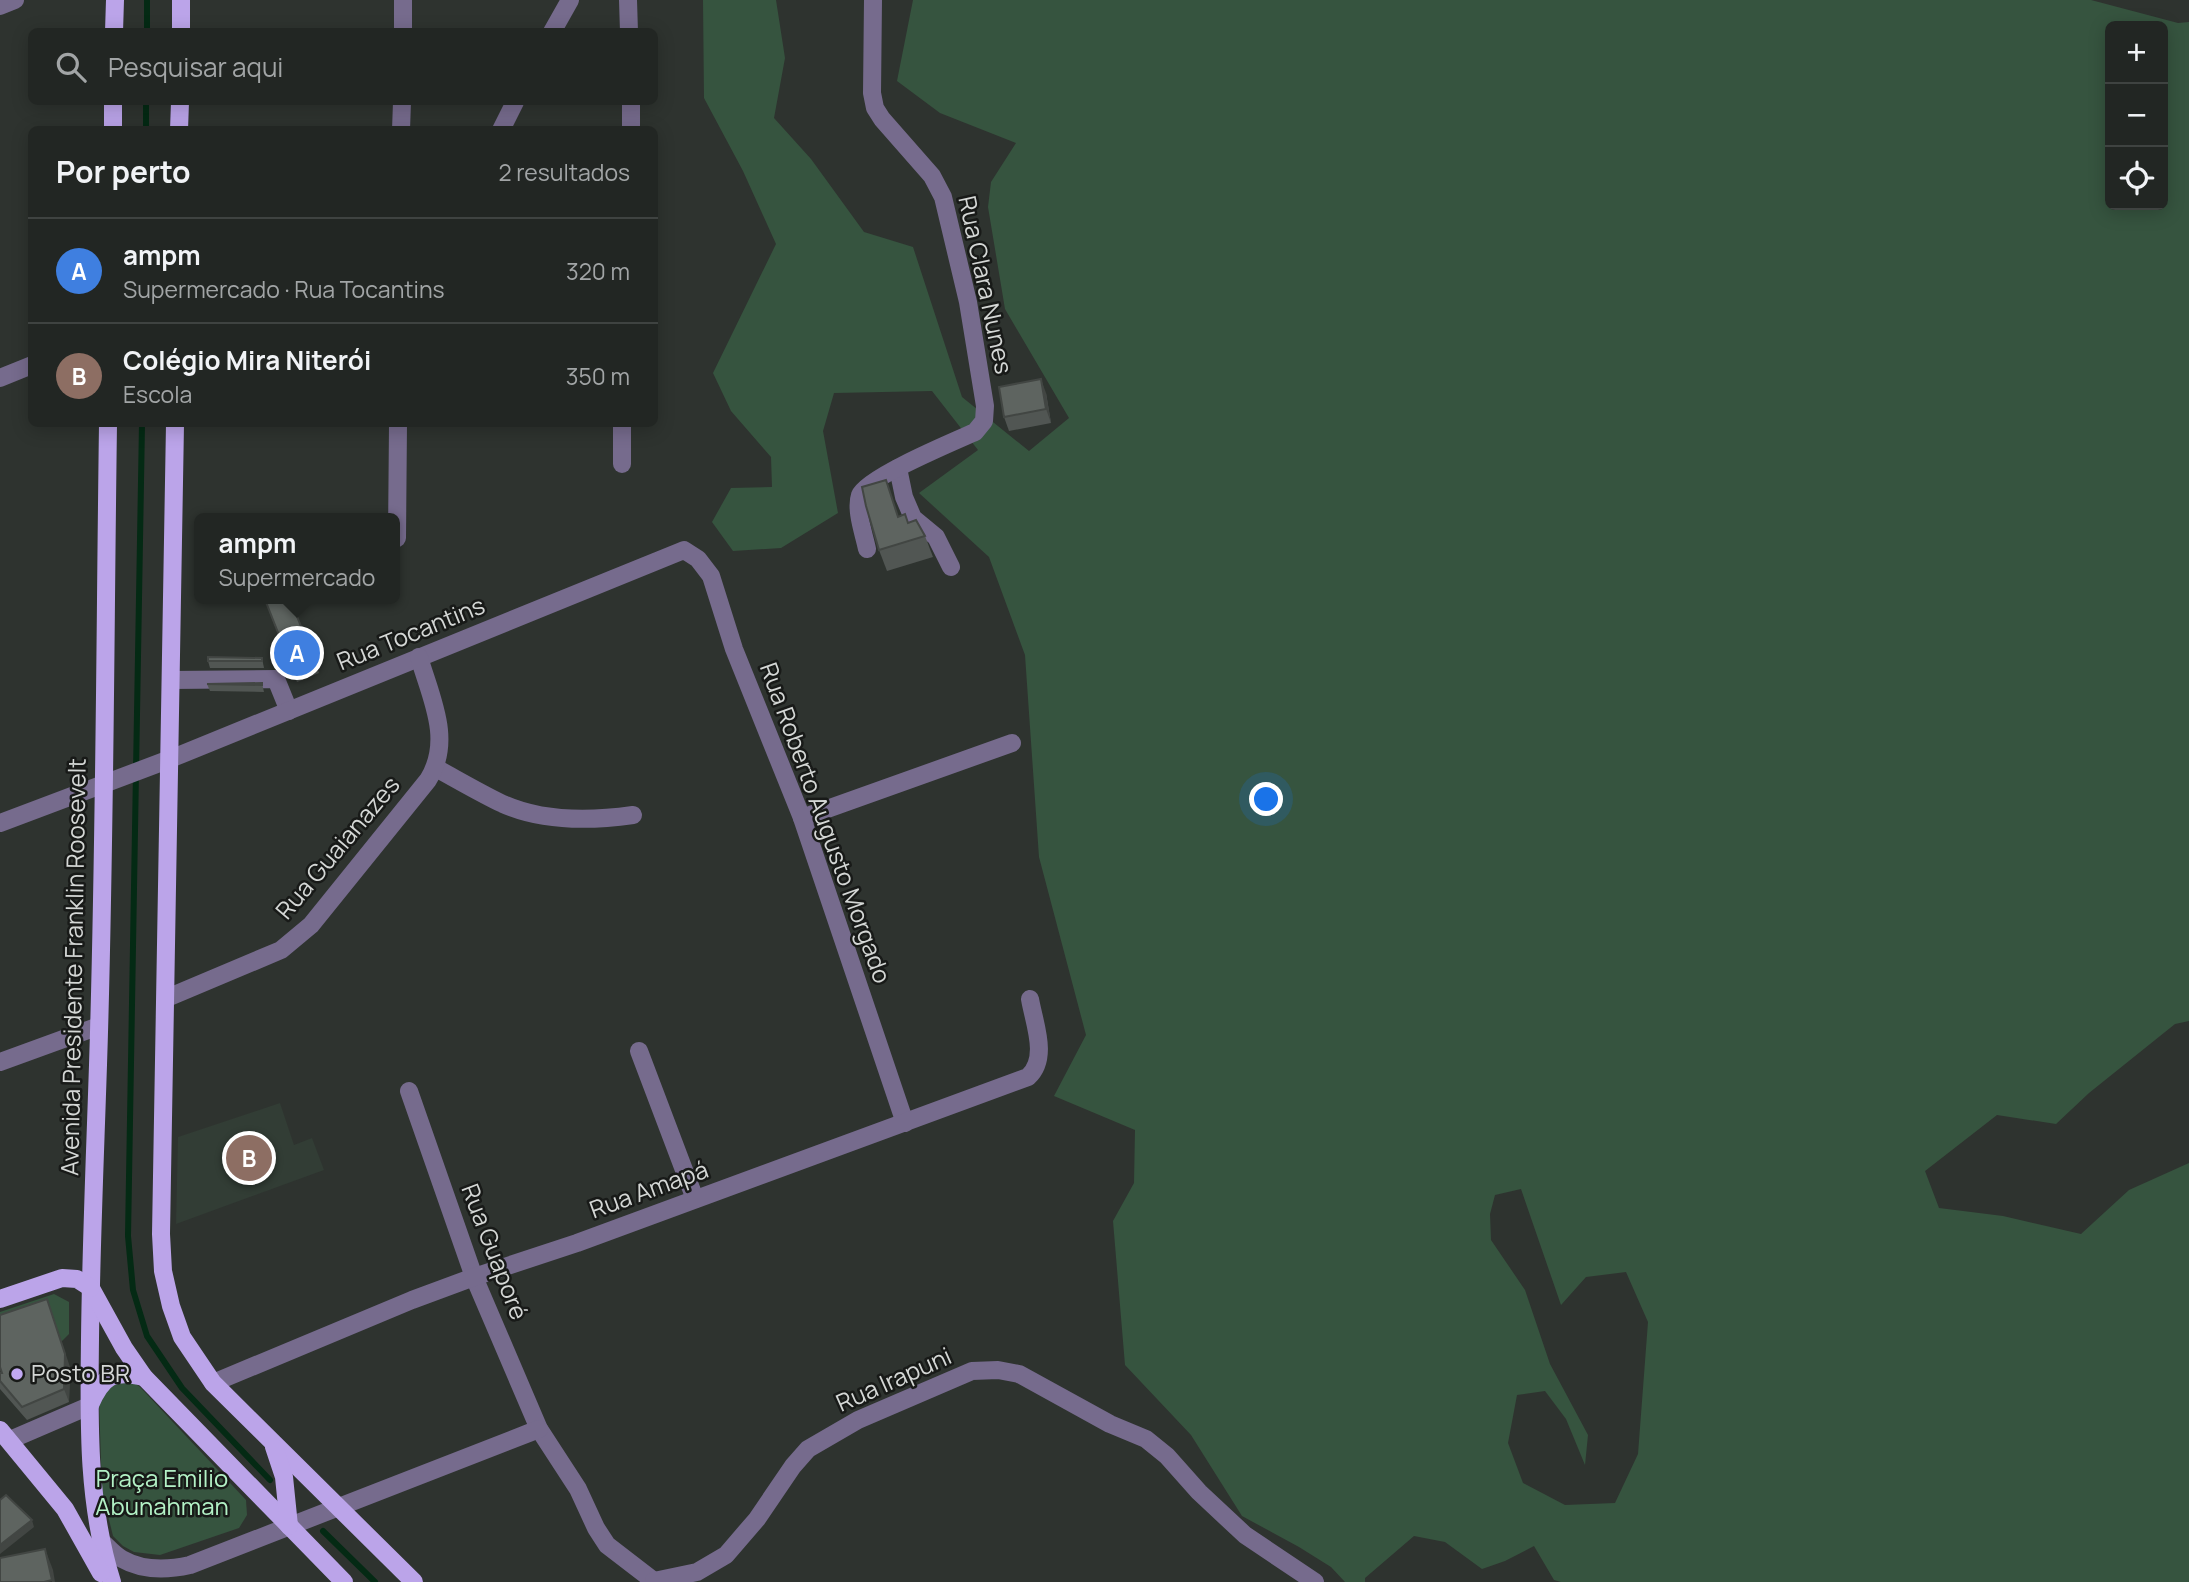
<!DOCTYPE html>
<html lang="pt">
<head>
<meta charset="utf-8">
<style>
	:root { --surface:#222623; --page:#2a2e2b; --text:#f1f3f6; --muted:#a2a5a6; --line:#3f4341; --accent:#c1a8f3 }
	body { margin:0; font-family:Manrope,sans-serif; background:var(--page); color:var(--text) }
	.controls { position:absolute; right:21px; top:21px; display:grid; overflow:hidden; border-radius:10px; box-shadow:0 4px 18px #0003 }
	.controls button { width:63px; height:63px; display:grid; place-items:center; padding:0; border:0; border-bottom:2px solid var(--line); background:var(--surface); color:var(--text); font:35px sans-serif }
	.you { position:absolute; left:1267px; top:800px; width:24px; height:24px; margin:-18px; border:5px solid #fff; border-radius:50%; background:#1a73e8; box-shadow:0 0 0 10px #1a73e833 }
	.badge { display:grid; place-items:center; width:46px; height:46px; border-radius:50%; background:var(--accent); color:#fff; font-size:23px; font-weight:700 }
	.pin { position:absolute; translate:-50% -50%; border:4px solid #fff; box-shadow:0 2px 7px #0006 }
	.popup { position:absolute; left:194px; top:513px; width:206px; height:91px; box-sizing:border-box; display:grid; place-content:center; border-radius:10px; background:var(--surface); filter:drop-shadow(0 2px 5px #0005); font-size:23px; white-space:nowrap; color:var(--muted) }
	.popup b { font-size:26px; color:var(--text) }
	.popup::after { content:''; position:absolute; left:50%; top:100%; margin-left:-14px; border:14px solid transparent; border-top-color:var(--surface) }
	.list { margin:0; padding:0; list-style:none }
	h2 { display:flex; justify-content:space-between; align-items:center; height:91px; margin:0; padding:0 28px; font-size:30px }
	h2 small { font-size:23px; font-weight:400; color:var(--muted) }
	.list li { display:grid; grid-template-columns:46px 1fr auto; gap:21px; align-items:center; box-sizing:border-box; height:105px; padding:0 28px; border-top:2px solid var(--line) }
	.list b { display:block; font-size:26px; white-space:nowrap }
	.list p { margin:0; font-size:23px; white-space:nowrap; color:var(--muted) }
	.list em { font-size:23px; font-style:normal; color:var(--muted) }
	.icon { flex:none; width:38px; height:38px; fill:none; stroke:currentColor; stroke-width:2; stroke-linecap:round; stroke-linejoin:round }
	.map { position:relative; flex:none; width:2189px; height:1582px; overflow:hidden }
	.search { position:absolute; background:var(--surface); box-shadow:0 4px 18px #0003; left:28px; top:28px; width:630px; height:77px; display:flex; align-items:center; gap:18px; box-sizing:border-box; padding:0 24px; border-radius:10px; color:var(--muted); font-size:26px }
	.panel { position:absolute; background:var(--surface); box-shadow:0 4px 18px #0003; left:28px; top:126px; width:630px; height:301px; border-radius:10px }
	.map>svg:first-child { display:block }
	.built { fill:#323d35 }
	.green { fill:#36543f; fill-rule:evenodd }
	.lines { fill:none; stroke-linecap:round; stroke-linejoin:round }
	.stream { stroke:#042a14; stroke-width:6 }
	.minor { stroke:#766b8d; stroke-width:18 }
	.major { stroke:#bba4e9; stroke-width:18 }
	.wall { fill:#515653 }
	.shaded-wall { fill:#424643 }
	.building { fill:#5e6460; stroke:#424643; stroke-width:2 }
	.poi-dot { fill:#c1a8f3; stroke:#181a18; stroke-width:2.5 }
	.labels { text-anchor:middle; stroke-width:5; stroke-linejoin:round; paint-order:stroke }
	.street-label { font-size:24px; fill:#d4d7d5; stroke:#181a18 }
	.poi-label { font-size:24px; fill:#d4d7d5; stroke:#181a18; text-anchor:start }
	.park-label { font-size:24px; fill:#b3f2c6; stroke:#181a18 }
</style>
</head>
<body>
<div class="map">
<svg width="2189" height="1582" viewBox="0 0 2189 1582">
	<rect width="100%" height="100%" fill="#2e332f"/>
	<polygon class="built" points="280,1103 294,1145 312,1138 324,1170 176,1224 178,1137"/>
	<g class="green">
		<path d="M703 0H776L785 58 774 118 811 159 864 232 913 247 962 397 1029 451 1069 418 1005 309 988 207 991 182 1016 143 940 113 897 81 913 0H2091L2178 23 2189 22V1021L2175 1024 2089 1093 2056 1124 1997 1115 1925 1171 1939 1208 2003 1216 2081 1234 2129 1190 2189 1163V1582H1561L1554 1580 1534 1546 1505 1561 1482 1569 1445 1542 1414 1536 1365 1578V1582H1345L1331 1567 1299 1547 1242 1516 1191 1435 1125 1365 1113 1221 1134 1183 1135 1130 1054 1096 1086 1035 1039 857 1025 655 989 557 919 493 978 450 932 391 834 393 823 431 838 513 781 548 733 551 712 522 731 488 772 487 771 457 731 411 713 373 776 244 743 171 704 98ZM2110 26H2163V205H2110ZM1521 1189 1561 1305 1586 1277 1626 1272 1648 1322 1638 1454 1615 1503 1565 1505 1523 1483 1508 1443 1517 1395 1545 1391 1566 1419 1585 1465 1588 1435 1550 1364 1525 1290 1491 1240 1490 1214 1495 1195Z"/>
		<polygon points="54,1294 69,1302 69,1334 61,1342 51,1313 0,1330 0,1312"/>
		<polygon points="116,1382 133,1382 140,1387 246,1500 247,1515 239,1528 160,1555 134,1552 123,1546 113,1536 102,1491 99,1400"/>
	</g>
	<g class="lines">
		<g class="stream">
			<polyline points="147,32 147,0"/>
			<polyline points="146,130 146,102"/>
			<polyline points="142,424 128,1236 133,1290 147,1336 182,1388 270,1480"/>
			<polyline points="323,1531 375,1582"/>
		</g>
		<g class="minor">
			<polyline points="628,0 629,32"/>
			<polyline points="0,6 15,0"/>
			<polyline points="403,32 403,0"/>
			<polyline points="552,32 570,0"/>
			<polyline points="401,130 402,102"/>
			<polyline points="501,130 515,102"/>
			<polyline points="631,130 631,102"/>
			<polyline points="0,378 32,365"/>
			<polyline points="622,464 622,424"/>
			<polyline points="898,468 904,497 913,518 936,537 951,567"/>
			<polyline points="397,538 398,424"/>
			<path d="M867 549C864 534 855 510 860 495 866 478 955 441 975 432L984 421 985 406 968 302 943 197 932 176 882 119 875 108 872 93 873 0"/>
			<polyline points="171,680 276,679 289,711"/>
			<path d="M436 768C458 780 480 793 503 804 543 822 591 821 633 815"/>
			<polyline points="802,818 1012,743"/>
			<polyline points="0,823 170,759 684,550 698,559 711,576 734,649 802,818 905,1123"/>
			<path d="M167 998 281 950 311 925 428 780C453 740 431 698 419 657"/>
			<polyline points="639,1051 695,1199"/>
			<polyline points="0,1062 99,1026"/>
			<polyline points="409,1091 474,1277 539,1429 578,1489 596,1528 607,1545 655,1582"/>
			<path d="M213 1383 412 1300 474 1277 577 1243 1028 1077C1049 1058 1034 1023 1030 999"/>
			<polyline points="10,1440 89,1406"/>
			<path d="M100 1540C107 1546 114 1555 122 1559 143 1571 168 1570 190 1565L539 1429"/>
			<polyline points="654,1581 697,1572 726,1555 757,1519 793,1466 808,1449 858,1420 972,1371 998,1370 1019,1374 1110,1424 1146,1439 1167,1456 1199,1492 1245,1535 1315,1582"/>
		</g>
		<g class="major">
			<polyline points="114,32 115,0"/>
			<polyline points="181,32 181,0"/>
			<polyline points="113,130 113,102"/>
			<polyline points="179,130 180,102"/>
			<path d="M108 424C105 637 105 852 98 1065 95 1157 91 1248 90 1339 89 1422 87 1503 112 1582"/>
			<polyline points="175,424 161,1234 163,1271 171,1306 182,1337 213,1383 414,1582"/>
			<polyline points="92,1290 124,1348 144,1377 344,1582"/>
			<polyline points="0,1299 62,1278 77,1279 91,1288"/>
			<path d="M90 1405C102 1377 113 1369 144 1377"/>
			<polyline points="0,1430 65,1509 101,1573"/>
			<polyline points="274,1447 284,1477 289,1526"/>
		</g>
	</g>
	<g class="wall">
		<polygon points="1046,393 1051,423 1009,431 1004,417"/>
		<polygon points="899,516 925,536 933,557 887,571 879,550"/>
		<polygon points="271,616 314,659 319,673 297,682"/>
		<polygon points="262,658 264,668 210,668 208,661"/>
		<polygon points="262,683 264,692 210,691 207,684"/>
		<polygon points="70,1367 69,1402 27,1420 0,1389 0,1373 2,1373"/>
	</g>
	<g class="shaded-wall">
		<polygon points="1041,379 1046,393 1051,423 1046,409"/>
		<polygon points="52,1313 70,1367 69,1402 64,1389"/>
		<polygon points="32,1520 34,1527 0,1554 0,1545"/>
		<polygon points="45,1549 53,1570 55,1582 52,1582"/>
	</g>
	<g class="building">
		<polygon points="1041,379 1046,409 1004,417 999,387"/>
		<polygon points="886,480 898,517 905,514 908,523 916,520 925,536 879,550 866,506 862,487"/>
		<polygon points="274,599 290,599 314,659 292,668 266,602"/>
		<polygon points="208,657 262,658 262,661 208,661"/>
		<polygon points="262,683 262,685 207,684"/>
		<polygon points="47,1299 65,1354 64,1389 22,1407 0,1381 0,1373 2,1373 0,1367 0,1315"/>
		<polygon points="6,1495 32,1520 0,1545 0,1500"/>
		<polygon points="45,1549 52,1580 44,1582 0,1582 0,1558"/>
	</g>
	<circle class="poi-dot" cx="17" cy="1374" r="7"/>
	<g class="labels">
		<g class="street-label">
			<text transform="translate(985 285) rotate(78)" y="8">Rua Clara Nunes</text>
			<text transform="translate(411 634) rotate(-22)" y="8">Rua Tocantins</text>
			<text transform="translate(825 823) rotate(70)" y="8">Rua Roberto Augusto Morgado</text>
			<text transform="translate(338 848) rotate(-50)" y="8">Rua Guaianazes</text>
			<text transform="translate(74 967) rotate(-89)" y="8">Avenida Presidente Franklin Roosevelt</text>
			<text transform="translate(649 1190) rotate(-20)" y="8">Rua Amapá</text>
			<text transform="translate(494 1252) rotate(69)" y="8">Rua Guaporé</text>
			<text transform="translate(894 1380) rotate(-24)" y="8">Rua Irapuni</text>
		</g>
		<g class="poi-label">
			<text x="31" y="1382">Posto BR</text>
		</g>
		<g class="park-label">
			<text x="162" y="1487">Praça Emilio<tspan x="162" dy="28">Abunahman</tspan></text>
		</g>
	</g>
</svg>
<div class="controls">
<button>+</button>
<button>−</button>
<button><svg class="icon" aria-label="locate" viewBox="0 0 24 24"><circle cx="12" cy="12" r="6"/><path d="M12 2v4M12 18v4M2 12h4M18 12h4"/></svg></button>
</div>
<div class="you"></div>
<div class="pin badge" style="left:297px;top:653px;background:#3f7fe0">A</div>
<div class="popup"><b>ampm</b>Supermercado</div>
<div class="pin badge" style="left:249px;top:1158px;background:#8d6e63">B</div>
<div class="search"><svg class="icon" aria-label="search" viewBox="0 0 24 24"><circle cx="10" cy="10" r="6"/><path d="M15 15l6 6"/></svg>Pesquisar aqui</div>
<section class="panel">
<h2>Por perto<small>2 resultados</small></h2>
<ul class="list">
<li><span class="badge" style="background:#3f7fe0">A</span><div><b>ampm</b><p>Supermercado · Rua Tocantins</p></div><em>320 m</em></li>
<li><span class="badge" style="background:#8d6e63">B</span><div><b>Colégio Mira Niterói</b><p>Escola</p></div><em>350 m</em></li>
</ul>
</section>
</div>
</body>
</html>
